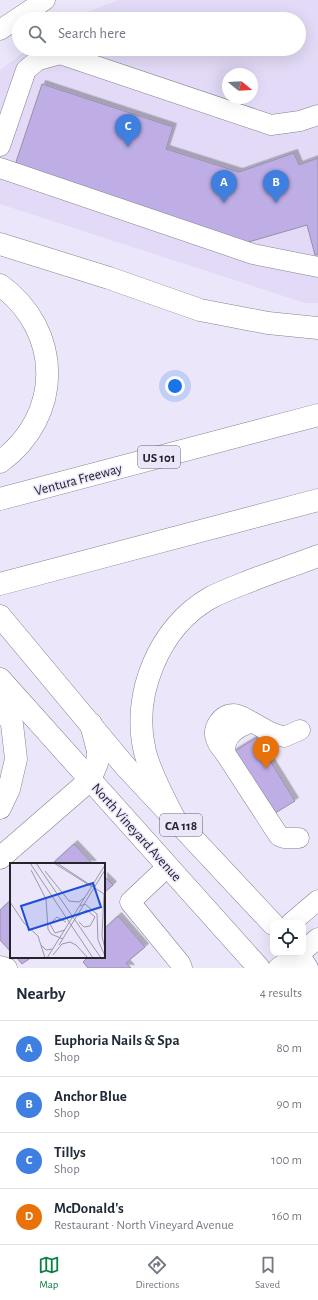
<!DOCTYPE html>
<html lang="en">
<head>
<meta charset="utf-8">
<style>
	:root { --surface:#fff; --page:#f2f2f3; --text:#1f2937; --muted:#747a83; --line:#e0e1e3; --accent:#0b8043 }
	body { margin:0; font-family:"Alegreya Sans",sans-serif; background:var(--page); color:var(--text) }
	.controls { position:absolute; right:12px; bottom:12px; display:grid; overflow:hidden; border-radius:8px; box-shadow:0 4px 16px #0002 }
	.controls button { width:36px; height:36px; display:grid; place-items:center; padding:0; border:0; border-bottom:1px solid var(--line); background:var(--surface); color:var(--text); font:20px sans-serif }
	.compass { position:absolute; left:222px; top:68px; width:36px; height:36px; border-radius:50%; background:var(--surface); box-shadow:0 4px 16px #0002; rotate:108deg }
	.you { position:absolute; left:175px; top:386px; width:14px; height:14px; margin:-10px; border:3px solid #fff; border-radius:50%; background:#1a73e8; box-shadow:0 0 0 6px #1a73e833 }
	.badge { display:grid; place-items:center; width:26px; height:26px; border-radius:50%; background:var(--accent); color:#fff; font-size:13px; font-weight:700 }
	.pin { position:absolute; translate:-50% -33px; filter:drop-shadow(0 1px 2px #0008) }
	.pin::after { content:''; position:absolute; top:21px; width:14px; height:12px; background:inherit; clip-path:polygon(0 0,100% 0,50% 100%) }
	.list { margin:0; padding:0; list-style:none }
	h2 { display:flex; justify-content:space-between; align-items:center; height:52px; margin:0; padding:0 16px; font-size:17px }
	h2 small { font-size:13px; font-weight:400; color:var(--muted) }
	.list li { display:grid; grid-template-columns:26px 1fr auto; gap:12px; align-items:center; box-sizing:border-box; height:56px; padding:0 16px; border-top:1px solid var(--line) }
	.list b { display:block; font-size:15px; white-space:nowrap }
	.list p { margin:0; font-size:13px; white-space:nowrap; color:var(--muted) }
	.list em { font-size:13px; font-style:normal; color:var(--muted) }
	.icon { flex:none; width:22px; height:22px; fill:none; stroke:currentColor; stroke-width:2; stroke-linecap:round; stroke-linejoin:round }
	.map { position:relative; flex:none; width:318px; height:968px; overflow:hidden }
	.search { position:absolute; background:var(--surface); box-shadow:0 4px 16px #0002; left:12px; right:12px; top:12px; height:44px; display:flex; align-items:center; gap:10px; box-sizing:border-box; padding:0 14px; border-radius:22px; color:var(--muted); font-size:15px }
	.sheet { height:276px; background:var(--surface) }
	nav { display:flex; justify-content:space-around; align-items:center; box-sizing:border-box; height:56px; border-top:1px solid var(--line); background:var(--surface); font-size:11px; color:var(--muted) }
	nav a { display:grid; justify-items:center; gap:2px }
	nav .on { color:var(--accent) }
	.map>svg:first-child { display:block }
	.built { fill:#e2daf6; fill-rule:evenodd }
	.building { fill:#bfaee6; stroke:#9590a3; filter:url(#shadow) }
	.lines { fill:none; stroke-linecap:round; stroke-linejoin:round }
	.minor-casing { stroke:#858093; stroke-width:21 }
	.major-casing { stroke:#858093; stroke-width:23 }
	.highway-casing { stroke:#858093; stroke-width:23 }
	.minor { stroke:#fff; stroke-width:20 }
	.major { stroke:#fff; stroke-width:22 }
	.highway { stroke:#fff; stroke-width:22 }
	.labels { text-anchor:middle; stroke-width:3; stroke-linejoin:round; paint-order:stroke }
	.shield { fill:#ece6fb; stroke:#615e69; stroke-width:1 }
	.shield-label { font-size:13px; font-weight:bold; fill:#25232b }
	.street-label { font-size:14px; fill:#25232b; stroke:#ece6fb }
	.inset-road { fill:none; stroke:#9c98a8; stroke-width:1 }
	.view { fill:#1d4ed8; fill-opacity:0.15; stroke:#1d4ed8; stroke-width:2 }
	.inset-edge { fill:none; stroke:#25232b; stroke-width:2 }
</style>
</head>
<body>
<div class="map">
<svg width="318" height="968" viewBox="0 0 318 968">
	<defs>
		<filter id="shadow"><feDropShadow dx="3.5" dy="-3.5" stdDeviation="0" flood-color="#0004"/></filter>
	</defs>
	<rect width="100%" height="100%" fill="#ece6fb"/>
	<path class="built" d="M119 0H318V303H305L0 204V70L28 49H299V19H68ZM228 74H252V98H228Z"/>
	<g class="building">
		<polygon points="42,84 173,127 166,149 239,172 294,153 299,165 318,158 318,255 315,255 307,225 245,243 15,165"/>
		<polygon points="256,738 295,801 272,815 233,752"/>
		<polygon points="74,844 93,864 52,864"/>
		<polygon points="104,876 113,885 104,893"/>
		<polygon points="11,900 11,952 0,940 0,910"/>
		<polygon points="118,916 145,947 126,963 131,968 88,968 83,962 88,957 104,957 104,929"/>
		<polygon points="16,957 32,957 22,964"/>
	</g>
	<g class="lines">
		<g class="minor-casing">
			<g id="minor">
				<polyline points="0,30 45,0"/>
				<polyline points="0,146 26,70 38,60 60,54 271,125 300,121 318,115"/>
				<polyline points="0,168 253,254 318,267"/>
				<path d="M225 753C222 749 217 744 216 739 212 728 221 714 234 714 240 714 246 719 252 722"/>
				<path d="M299 838H284L279 836 225 753C224 735 236 728 252 722L268 731 284 737 300 730"/>
				<polyline points="167,867 130,902 180,963 182,968"/>
				<polyline points="291,923 318,900"/>
				<polyline points="303,951 318,938"/>
				<polyline points="0,966 7,968"/>
				<polyline points="278,968 301,953"/>
			</g>
		</g>
		<g class="major-casing">
			<g id="major">
				<polyline points="0,616 125,766 273,924"/>
				<polyline points="0,679 259,968"/>
				<polyline points="297,953 307,968"/>
			</g>
		</g>
		<g class="highway-casing">
			<g id="highway">
				<polyline points="0,244 109,278 200,310 268,323 318,328"/>
				<path d="M0 285C63 331 63 416 0 462"/>
				<polyline points="0,499 318,415"/>
				<polyline points="0,584 318,500"/>
				<polyline points="0,699 12,724 16,759 9,789 0,808"/>
				<path d="M173 816C163 796 151 775 145 752 131 695 159 627 210 598 225 590 240 585 255 579 276 571 297 564 318 556"/>
				<polyline points="0,858 90,780 97,763 98,751 91,724"/>
			</g>
		</g>
		<use href="#minor" class="minor"/>
		<use href="#major" class="major"/>
		<use href="#highway" class="highway"/>
	</g>
	<g class="labels">
		<g class="shield">
			<rect x="138" y="446" width="42" height="22" rx="3"/>
			<rect x="160" y="814" width="42" height="22" rx="3"/>
		</g>
		<g class="shield-label">
			<text x="159" y="462">US 101</text>
			<text x="181" y="830">CA 118</text>
		</g>
		<g class="street-label">
			<text transform="translate(78 479) rotate(-15)" y="5">Ventura Freeway</text>
			<text transform="translate(137 832) rotate(48)" y="5">North Vineyard Avenue</text>
		</g>
	</g>
	<g transform="translate(10 863)">
		<rect width="95" height="95" fill="#ece6fb"/>
		<path class="inset-road" d="M20 0 83 95M26 0 91 95M44 0 82 24M47 0 94 31 92 73 95 86M21 7 36 36 38 66 41 71 53 76M35 8 59 38 69 39 75 34M0 39 14 60 28 73 35 95M70 43 75 41 87 51 88 77 95 93M68 53 77 47 85 54 80 63 74 64 69 59M55 67 45 70 40 61 47 54 56 59M31 82 36 87 42 86M49 82 95 7M43 92 52 81 60 79 66 82 78 95M37 95 95 2"/>
		<path class="view" d="M83 20 91 44 19 67 11 43Z"/>
		<rect width="95" height="95" class="inset-edge"/>
	</g>
</svg>
<div class="controls">
<button><svg class="icon" aria-label="locate" viewBox="0 0 24 24"><circle cx="12" cy="12" r="6"/><path d="M12 2v4M12 18v4M2 12h4M18 12h4"/></svg></button>
</div>
<svg class="compass" viewBox="-18 -18 36 36"><path d="M0-13l5 13h-10z" fill="#e53935"/><path d="M0 13l5-13h-10z" fill="#747a83"/></svg>
<div class="you"></div>
<div class="pin badge" style="left:224px;top:203px;background:#3f7fe0">A</div>
<div class="pin badge" style="left:276px;top:203px;background:#3f7fe0">B</div>
<div class="pin badge" style="left:128px;top:147px;background:#3f7fe0">C</div>
<div class="pin badge" style="left:266px;top:769px;background:#e8710a">D</div>
<div class="search"><svg class="icon" aria-label="search" viewBox="0 0 24 24"><circle cx="10" cy="10" r="6"/><path d="M15 15l6 6"/></svg>Search here</div>
</div>
<section class="sheet">
<h2>Nearby<small>4 results</small></h2>
<ul class="list">
<li><span class="badge" style="background:#3f7fe0">A</span><div><b>Euphoria Nails &amp; Spa</b><p>Shop</p></div><em>80 m</em></li>
<li><span class="badge" style="background:#3f7fe0">B</span><div><b>Anchor Blue</b><p>Shop</p></div><em>90 m</em></li>
<li><span class="badge" style="background:#3f7fe0">C</span><div><b>Tillys</b><p>Shop</p></div><em>100 m</em></li>
<li><span class="badge" style="background:#e8710a">D</span><div><b>McDonald's</b><p>Restaurant · North Vineyard Avenue</p></div><em>160 m</em></li>
</ul>
</section>
<nav>
<a class="on"><svg class="icon" aria-label="map" viewBox="0 0 24 24"><path d="M3 6l6-2 6 2 6-2v14l-6 2-6-2-6 2zM9 4v14M15 6v14"/></svg>Map</a>
<a><svg class="icon" aria-label="directions" viewBox="0 0 24 24"><path d="M12 3l9 9-9 9-9-9zM9 14v-3h6M13 9l2 2-2 2"/></svg>Directions</a>
<a><svg class="icon" aria-label="saved" viewBox="0 0 24 24"><path d="M7 4h10v16l-5-4-5 4z"/></svg>Saved</a>
</nav>
</body>
</html>
